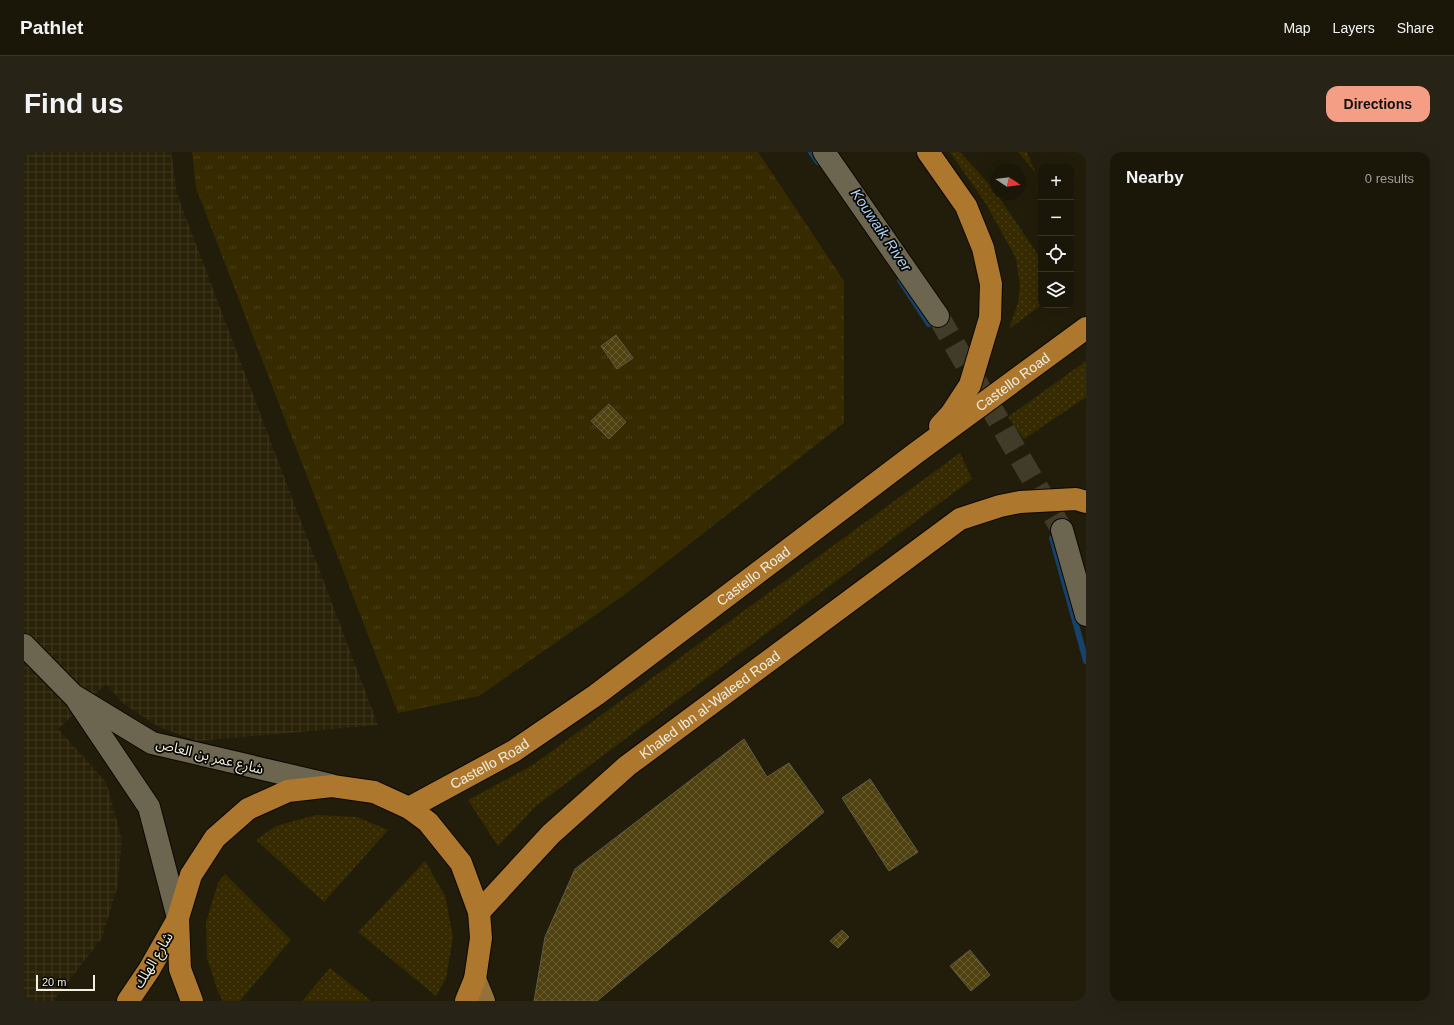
<!DOCTYPE html>
<html lang="en">
<head>
<meta charset="utf-8">
<style>
	:root { --surface:#1a1608; --page:#272316; --text:#f1f3f6; --muted:#9f9f9c; --line:#383529; --accent:#f49e86 }
	body { margin:0; font-family:Helvetica,"Noto Sans Arabic",sans-serif; background:var(--page); color:var(--text) }
	.controls { position:absolute; right:12px; top:12px; display:grid; overflow:hidden; border-radius:8px; box-shadow:0 4px 16px #0002 }
	.controls button { width:36px; height:36px; display:grid; place-items:center; padding:0; border:0; border-bottom:1px solid var(--line); background:var(--surface); color:var(--text); font:20px sans-serif }
	.compass { position:absolute; left:966px; top:12px; width:36px; height:36px; border-radius:50%; background:var(--surface); box-shadow:0 4px 16px #0002; rotate:103deg }
	.scale { position:absolute; left:12px; bottom:10px; width:59px; box-sizing:border-box; padding-left:4px; border:2px solid #f1eee2; border-top:0; font-size:11px; line-height:14px; white-space:nowrap; color:#f1eee2; -webkit-text-stroke:3px #090702; paint-order:stroke }
	.list { margin:0; padding:0; list-style:none }
	h2 { display:flex; justify-content:space-between; align-items:center; height:52px; margin:0; padding:0 16px; font-size:17px }
	h2 small { font-size:13px; font-weight:400; color:var(--muted) }
	.icon { flex:none; width:22px; height:22px; fill:none; stroke:currentColor; stroke-width:2; stroke-linecap:round; stroke-linejoin:round }
	.map { position:relative; flex:none; width:1062px; height:849px; overflow:hidden; border-radius:12px }
	header { display:flex; align-items:center; gap:24px; box-sizing:border-box; height:56px; padding:0 20px; background:var(--surface); border-bottom:1px solid var(--line) }
	header strong { font-size:19px }
	nav { display:flex; gap:22px; margin-inline-start:auto; font-size:14px }
	.intro { display:flex; align-items:center; justify-content:space-between; box-sizing:border-box; height:96px; padding:0 24px }
	h1 { margin:0; font-size:28px }
	.button { padding:10px 18px; border-radius:12px; background:var(--accent); color:#111; font-size:14px; font-weight:700 }
	main { display:flex; gap:24px; padding:0 24px }
	aside { flex:1; background:var(--surface); border-radius:12px; box-shadow:0 4px 16px #0002 }
	.map>svg:first-child { display:block }
	.industrial { fill:url(#industrial-grid) }
	.grass { fill:url(#grass-dots) }
	.park { fill:url(#park-tufts) }
	.lines { fill:none; stroke-linecap:round; stroke-linejoin:round }
	.stream { stroke:#15436b; stroke-width:6 }
	.building { fill:url(#building-cross-hatch); stroke:#615b46 }
	.minor-tunnel { stroke:#413c2a; stroke-width:22; stroke-dasharray:22 11; stroke-linecap:butt }
	.minor-casing { stroke:#0c0700; stroke-width:24 }
	.major-casing { stroke:#0c0700; stroke-width:24 }
	.highway-casing { stroke:#0c0700; stroke-width:24 }
	.minor { stroke:#6c6651; stroke-width:22 }
	.major { stroke:#93713b; stroke-width:22 }
	.highway { stroke:#ad782d; stroke-width:22 }
	.labels { text-anchor:middle; stroke-width:3.5; stroke-linejoin:round; paint-order:stroke }
	.street-label { font-size:14px; fill:#f1eee2; stroke:#090702 }
	.water-label { font-size:15px; font-style:italic; fill:#a9d0f7; stroke:#090702 }
</style>
</head>
<body>
<header>
<strong>Pathlet</strong>
<nav><a>Map</a><a>Layers</a><a>Share</a></nav>
</header>
<div class="intro"><h1>Find us</h1><a class="button">Directions</a></div>
<main>
<div class="map">
<svg width="1062" height="849" viewBox="0 0 1062 849">
	<defs>
		<pattern id="industrial-grid" width="8" height="8" patternUnits="userSpaceOnUse"><rect width="8" height="8" fill="#2a2208"/><path d="M0 4h8M4 0v8" fill="none" stroke="#3f3820"/></pattern>
		<pattern id="grass-dots" width="8" height="8" patternUnits="userSpaceOnUse"><rect width="8" height="8" fill="#362a00"/><path d="M2 2h.1M6 6h.1" fill="none" stroke="#4a3f19" stroke-width="1.8" stroke-linecap="round"/></pattern>
		<pattern id="park-tufts" width="24" height="20" patternUnits="userSpaceOnUse"><rect width="24" height="20" fill="#362a00"/><path d="M3 7l-1-3M5 7V3M7 7l1-3M15 17l-1-3M17 17v-4M19 17l1-3" fill="none" stroke="#4a3f19"/></pattern>
		<pattern id="building-cross-hatch" width="8" height="8" patternUnits="userSpaceOnUse"><rect width="8" height="8" fill="#4f4110"/><path d="M0 0l8 8M0 8l8-8" fill="none" stroke="#695d32"/></pattern>
	</defs>
	<rect width="100%" height="100%" fill="#221d0a"/>
	<polygon class="industrial" points="0,0 147,0 153,42 354,573 173,589 135,575 100,552 82,532 34,577 82,630 98,688 93,736 78,786 29,849 0,849"/>
	<g class="grass">
		<polygon points="926,0 936,0 968,35 1017,107 1017,153 985,177 994,151 996,133 992,106 962,52"/>
		<polygon points="994,0 1003,0 1011,20"/>
		<polygon points="1062,209 1062,245 1000,287 984,265"/>
		<polygon points="936,301 948,327 513,653 474,694 444,648 509,613"/>
		<polygon points="292,663 333,665 364,678 300,750 232,688 252,674"/>
		<polygon points="401,709 421,744 429,785 422,826 412,844 334,780"/>
		<polygon points="201,722 267,788 216,849 199,849 194,840 183,806 182,770 194,731"/>
		<polygon points="306,816 347,849 278,849"/>
	</g>
	<polygon class="park" points="168,0 734,0 820,129 820,271 603,441 455,544 374,561 172,36"/>
	<g class="lines">
		<g class="stream">
			<polyline points="787,0 794,10"/>
			<polyline points="876,128 905,172"/>
			<polyline points="1028,386 1062,509"/>
		</g>
	</g>
	<g class="building">
		<polygon points="592,183 609,206 593,217 577,194"/>
		<polygon points="585,252 602,270 585,287 567,269"/>
		<polygon points="720,587 743,625 765,611 800,660 573,849 510,849 521,785 551,717"/>
		<polygon points="846,627 894,700 865,719 818,646"/>
		<polygon points="818,778 825,785 814,796 806,789"/>
		<polygon points="946,798 966,823 947,839 926,814"/>
	</g>
	<g class="lines">
		<polyline class="minor-tunnel" points="914,164 1038,378"/>
		<g class="minor-casing">
			<g id="minor">
				<polyline points="800,0 914,164"/>
				<polyline points="1038,378 1062,463"/>
				<polyline points="0,493 49,543 128,591 307,633"/>
				<polyline points="53,548 125,655 154,766"/>
			</g>
		</g>
		<g class="major-casing">
			<polyline id="major" points="451,827 460,849"/>
		</g>
		<g class="highway-casing">
			<g id="highway">
				<polyline points="904,0 942,54 959,96 967,132 966,166 946,233 927,262 916,274"/>
				<path id="s1" d="M385 656 490 599 572 543 892 301 1062 176"/>
				<path id="s2" d="M455 760 527 682 603 614 936 367 976 354 996 350 1052 347 1062 350"/>
				<polyline points="104,849 125,818 154,767"/>
				<polyline points="168,849 156,817 154,766 167,723 191,686 224,657 264,639 308,634 350,640 385,656 404,670 437,711 455,760 457,786 451,827 442,849"/>
			</g>
		</g>
		<use href="#minor" class="minor"/>
		<use href="#major" class="major"/>
		<use href="#highway" class="highway"/>
	</g>
	<g class="labels">
		<g class="street-label">
			<text dy="5" stroke="none"><textPath href="#s1" startOffset="740">Castello Road</textPath></text>
			<text dy="5" stroke="none"><textPath href="#s1" startOffset="416">Castello Road</textPath></text>
			<text dy="5" stroke="none"><textPath href="#s2" startOffset="311">Khaled Ibn al-Waleed Road</textPath></text>
			<text transform="translate(186 604) rotate(14)" y="5">شارع عمر بن العاص</text>
			<text dy="5" stroke="none"><textPath href="#s1" startOffset="92">Castello Road</textPath></text>
			<text transform="translate(129 808) rotate(-59)" y="5">شارع الهلك</text>
		</g>
		<g class="water-label">
			<text transform="translate(857 78) rotate(56)" y="5">Kouwaik River</text>
		</g>
	</g>
</svg>
<div class="controls">
<button>+</button>
<button>−</button>
<button><svg class="icon" aria-label="locate" viewBox="0 0 24 24"><circle cx="12" cy="12" r="6"/><path d="M12 2v4M12 18v4M2 12h4M18 12h4"/></svg></button>
<button><svg class="icon" aria-label="layers" viewBox="0 0 24 24"><path d="M12 4l9 5-9 5-9-5zM3 14l9 5 9-5"/></svg></button>
</div>
<svg class="compass" viewBox="-18 -18 36 36"><path d="M0-13l5 13h-10z" fill="#e53935"/><path d="M0 13l5-13h-10z" fill="#9f9f9c"/></svg>
<div class="scale">20 m</div>
</div>
<aside>
<h2>Nearby<small>0 results</small></h2>
<ul class="list">
</ul>
</aside>
</main>
</body>
</html>
